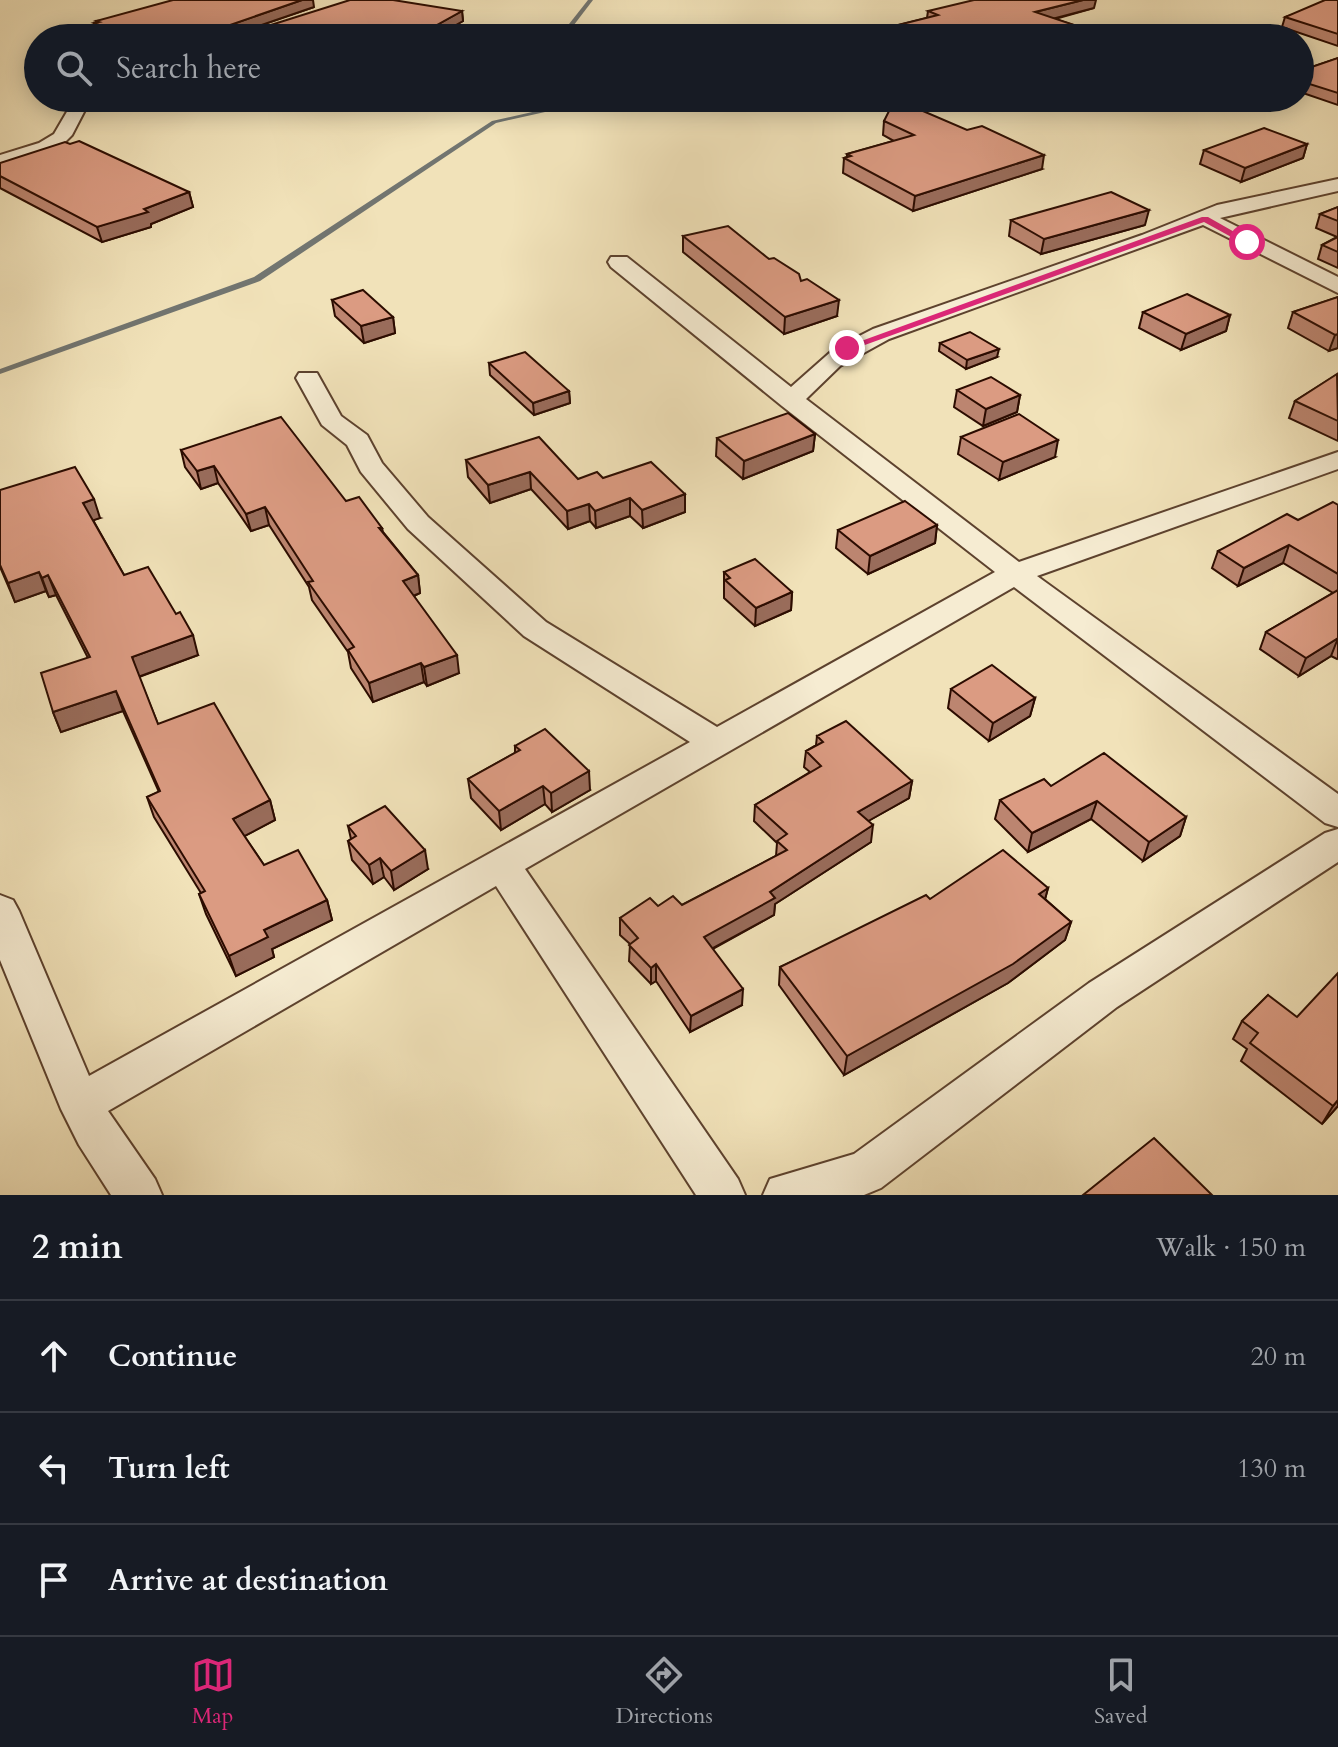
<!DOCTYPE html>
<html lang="en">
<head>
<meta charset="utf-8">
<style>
	:root { --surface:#171b24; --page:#242831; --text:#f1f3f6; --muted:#9ea1a6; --line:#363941; --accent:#db2777 }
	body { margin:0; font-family:Cardo,serif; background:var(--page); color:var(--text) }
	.stop { position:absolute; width:24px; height:24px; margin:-18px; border:6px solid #db2777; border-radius:50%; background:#fff }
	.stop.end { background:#db2777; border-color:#fff; box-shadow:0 2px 8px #0008 }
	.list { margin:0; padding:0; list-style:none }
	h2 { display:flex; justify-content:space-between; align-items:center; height:104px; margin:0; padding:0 32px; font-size:34px }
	h2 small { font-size:26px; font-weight:400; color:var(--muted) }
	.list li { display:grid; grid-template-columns:52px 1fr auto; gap:24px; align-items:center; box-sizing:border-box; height:112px; padding:0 32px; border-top:2px solid var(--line) }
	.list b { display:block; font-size:30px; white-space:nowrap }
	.list em { font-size:26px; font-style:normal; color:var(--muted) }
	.icon { flex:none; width:44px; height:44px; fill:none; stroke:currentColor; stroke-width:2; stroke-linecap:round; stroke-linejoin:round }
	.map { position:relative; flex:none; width:1338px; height:1195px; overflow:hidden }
	.search { position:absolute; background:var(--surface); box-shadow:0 4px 20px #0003; left:24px; right:24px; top:24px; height:88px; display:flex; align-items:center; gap:20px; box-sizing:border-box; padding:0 28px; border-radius:44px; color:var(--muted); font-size:30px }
	.sheet { height:440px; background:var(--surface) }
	nav { display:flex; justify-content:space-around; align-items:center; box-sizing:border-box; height:112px; border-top:2px solid var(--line); background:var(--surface); font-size:22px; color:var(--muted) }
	nav a { display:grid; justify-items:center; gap:4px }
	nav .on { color:var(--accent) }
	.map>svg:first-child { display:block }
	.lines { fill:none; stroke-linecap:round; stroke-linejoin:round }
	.stream { fill:#727570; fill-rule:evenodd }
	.street-casing { stroke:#5d422e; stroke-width:4 }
	.street { fill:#f6ecd2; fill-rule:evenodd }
	.wall { fill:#bc8570; stroke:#2c0c00; stroke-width:2 }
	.shaded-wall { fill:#996c5b; stroke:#2c0c00; stroke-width:2 }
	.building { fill:#db9b82; stroke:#2c0c00; stroke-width:2 }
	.route { fill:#db2777 }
</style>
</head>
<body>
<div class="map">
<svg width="1338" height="1195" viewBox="0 0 1338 1195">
	<rect width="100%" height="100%" fill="#f1e2b9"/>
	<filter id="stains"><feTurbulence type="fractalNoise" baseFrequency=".0025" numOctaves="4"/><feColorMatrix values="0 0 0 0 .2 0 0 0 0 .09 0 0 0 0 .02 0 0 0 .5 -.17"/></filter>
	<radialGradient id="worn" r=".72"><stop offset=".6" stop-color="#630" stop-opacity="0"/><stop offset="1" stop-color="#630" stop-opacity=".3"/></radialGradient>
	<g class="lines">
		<g class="stream">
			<polygon points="588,0 593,0 564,38 558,38"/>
			<polygon points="568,98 574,98 563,108 496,123 260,281 0,374 0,369 254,277 492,121 559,106"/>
		</g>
		<g class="street-casing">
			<g id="street">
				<polygon points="75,98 95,98 86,108 72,135 60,147 0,167 0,155 39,143 54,134"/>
				<polygon points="1338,179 1338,191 1220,218 1338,277 1338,293 1203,225 889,339 840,366 806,399 1019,562 1338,452 1338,469 1037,576 1338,794 1338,827 1325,823 1014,587 525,869 738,1179 745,1195 696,1195 496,886 108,1111 155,1179 162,1195 111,1195 79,1145 61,1109 0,960 0,895 13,900 19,911 89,1076 690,742 524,636 408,529 361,472 347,445 322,425 296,378 299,373 317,373 341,416 367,435 382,463 428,517 546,622 717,727 995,572 782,406 611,267 608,262 611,257 627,257 791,387 834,349 873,329 1142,235 1217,205"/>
				<polygon points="1338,829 1338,862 1117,1007 881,1188 864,1195 763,1195 770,1179 854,1154 1089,983 1325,833"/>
			</g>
		</g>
		<use href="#street" class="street"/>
	</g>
	<g class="wall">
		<polygon points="1338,0 1338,46 1282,27 1285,17"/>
		<polygon points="314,7 247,30 462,11 463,21 433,38 96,31 94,23 97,23 96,21"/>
		<polygon points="1094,8 1055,19 1113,38 858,38 858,35 927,18 928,11"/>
		<polygon points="1338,58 1338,105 1300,92 1300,71"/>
		<polygon points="884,121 1042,169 913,211 843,173 844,158 847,157 847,154 894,141 883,135"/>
		<polygon points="1307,144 1303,158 1241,182 1200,164 1204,150"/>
		<polygon points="0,163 189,192 193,207 151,224 151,227 102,242 0,188"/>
		<polygon points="1338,207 1338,268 1318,259 1322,245 1337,237 1316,228 1320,214"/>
		<polygon points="1011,220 1145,225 1041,254 1009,236"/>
		<polygon points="683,236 769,259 801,281 837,316 784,334 683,252"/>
		<polygon points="1338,297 1338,348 1329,351 1288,328 1293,312"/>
		<polygon points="332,300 393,317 395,333 364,343 335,316"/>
		<polygon points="1143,312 1230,315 1226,331 1181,350 1139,328"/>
		<polygon points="940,343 997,357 966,369 939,351"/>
		<polygon points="489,363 569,391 570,403 534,415 490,375"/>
		<polygon points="1338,374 1338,441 1289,418 1295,401"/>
		<polygon points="957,390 1020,395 1017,412 983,426 954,407"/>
		<polygon points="815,434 813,451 743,479 716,456 717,438"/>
		<polygon points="961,437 1055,457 999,480 958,454"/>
		<polygon points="181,450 346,501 382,528 383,532 418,575 420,593 414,596 459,673 427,686 424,682 373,702 351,668 348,652 312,600 309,587 269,525 251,531 218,483 201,489 185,467"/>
		<polygon points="466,460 578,479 603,478 685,494 685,512 643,528 630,516 596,528 590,521 568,529 531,489 490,503 468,477"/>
		<polygon points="0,490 100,518 93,520 124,575 198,655 139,677 158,724 270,800 275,820 244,836 264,865 327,900 332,920 272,949 274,957 236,976 206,914 199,894 201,893 154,817 147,797 159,792 123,711 61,732 53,712 88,658 56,595 49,597 46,591 15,602 0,567"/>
		<polygon points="1338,505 1338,658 1337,659 1331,656 1299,676 1260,649 1266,632 1333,593 1283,563 1238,586 1212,568 1218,551"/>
		<polygon points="937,525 935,543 868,574 836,548 838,530"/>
		<polygon points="724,572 792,592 791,610 755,626 724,598"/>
		<polygon points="951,689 1035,698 1030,716 989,741 948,708"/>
		<polygon points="817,736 912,781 909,798 868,821 871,842 775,904 774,915 713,949 742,1005 690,1032 656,981 651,984 629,961 630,944 620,935 620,918 658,906 682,905 776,856 777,843 754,821 755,805 810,772 804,767 806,751 816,745"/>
		<polygon points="515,746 590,790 552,812 545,804 501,830 471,798 468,779 515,753"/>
		<polygon points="1051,786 1186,817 1180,836 1143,861 1091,819 1028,852 995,819 1000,800"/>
		<polygon points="348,826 428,869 394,890 384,877 373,884 352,860 348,841 351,839"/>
		<polygon points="1048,888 1045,899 1071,922 1065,940 1008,983 844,1075 779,985 780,967 930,899"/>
		<polygon points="1268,995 1338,1106 1322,1124 1241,1061 1247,1049 1233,1039 1242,1021"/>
	</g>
	<g class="shaded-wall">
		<polygon points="302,0 313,0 314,7 232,35 229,30 230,25"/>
		<polygon points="1083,0 1096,0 1094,8 1033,24 1035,12"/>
		<polygon points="462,11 463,21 433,38 416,38 419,35"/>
		<polygon points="973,33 973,38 954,38"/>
		<polygon points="1307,144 1303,158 1241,182 1245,168"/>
		<polygon points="1044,155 1042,169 913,211 915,196"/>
		<polygon points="189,192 193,207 151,224 151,227 102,242 97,227"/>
		<polygon points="1149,210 1145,225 1041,254 1044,239"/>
		<polygon points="839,300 837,316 784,334 785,317"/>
		<polygon points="1230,315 1226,331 1181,350 1186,334"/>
		<polygon points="393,317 395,333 364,343 361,326"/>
		<polygon points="1338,334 1338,348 1329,351 1335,335"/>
		<polygon points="999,349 997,357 966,369 967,360"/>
		<polygon points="569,391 570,403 534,415 533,403"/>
		<polygon points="1020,395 1017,412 983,426 986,409"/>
		<polygon points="815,434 813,451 743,479 744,461"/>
		<polygon points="1058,440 1055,457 999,480 1003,462"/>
		<polygon points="214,466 218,483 201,489 197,471"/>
		<polygon points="530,472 531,489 490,503 488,485"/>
		<polygon points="685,494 685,512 643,528 642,510"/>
		<polygon points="630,498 630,516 596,528 595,511"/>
		<polygon points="94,499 100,518 89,522 83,503"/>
		<polygon points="589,504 590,521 568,529 567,511"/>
		<polygon points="265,507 269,525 251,531 246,514"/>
		<polygon points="937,525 935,543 868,574 870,556"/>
		<polygon points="1289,545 1283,563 1238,586 1244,568"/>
		<polygon points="39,572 46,591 15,602 8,583"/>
		<polygon points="48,575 56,595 49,597 42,578"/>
		<polygon points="418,575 420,593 406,599 403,581"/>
		<polygon points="792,592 791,610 755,626 756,608"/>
		<polygon points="193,635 198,655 138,677 132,657"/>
		<polygon points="1338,638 1331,656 1299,676 1306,658"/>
		<polygon points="457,655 459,673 427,686 424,667"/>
		<polygon points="421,663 424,682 373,702 369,683"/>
		<polygon points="116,691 123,711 61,732 53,712"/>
		<polygon points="1035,698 1030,716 989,741 993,723"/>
		<polygon points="589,771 590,790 552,812 551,793"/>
		<polygon points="912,781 909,798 856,828 858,812"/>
		<polygon points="543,786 545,804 501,830 499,811"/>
		<polygon points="270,800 275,820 239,839 233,819"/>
		<polygon points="1097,801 1091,819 1028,852 1032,833"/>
		<polygon points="1186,817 1180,836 1143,861 1149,842"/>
		<polygon points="873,825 871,842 775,904 774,915 704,953 704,937 770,892"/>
		<polygon points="425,850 428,869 394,890 391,871"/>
		<polygon points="380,858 384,877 373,884 369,865"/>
		<polygon points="1048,888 1043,907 1039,894"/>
		<polygon points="327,900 332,920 272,949 274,957 236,976 229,956 264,930"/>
		<polygon points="1071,922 1065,940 1008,983 844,1075 847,1056"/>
		<polygon points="656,964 656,981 651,984 651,968"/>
		<polygon points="743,989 742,1005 690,1032 691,1016"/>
		<polygon points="1338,1100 1338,1106 1322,1124 1333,1106"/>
	</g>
	<g class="building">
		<polygon points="173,0 302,0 230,25 229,30 255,30 350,0 393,0 462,11 419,35 422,36 416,38 68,38 107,28 94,23 99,22 96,21"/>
		<polygon points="974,0 1083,0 1035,12 1113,38 988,38 973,33 954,38 866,38 858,35 938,15 928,11"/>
		<polygon points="1325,0 1338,0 1338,34 1285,17"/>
		<polygon points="1338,58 1338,93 1300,81 1300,71"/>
		<polygon points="895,99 967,130 982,126 1044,155 915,196 844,158 851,156 847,154 914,135 884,121"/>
		<polygon points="1264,128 1307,144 1245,168 1204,150"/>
		<polygon points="79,141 189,192 144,209 148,212 97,227 0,176 0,163 65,142 70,144"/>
		<polygon points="1111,192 1149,210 1044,239 1011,220"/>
		<polygon points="1338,207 1338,221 1320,214"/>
		<polygon points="728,226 769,259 774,258 799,274 801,281 807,279 839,300 785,317 683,236"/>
		<polygon points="1338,237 1338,252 1322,245"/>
		<polygon points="363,290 393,317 361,326 332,300"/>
		<polygon points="1187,294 1230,315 1186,334 1143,312"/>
		<polygon points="1338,297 1338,334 1335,335 1293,312"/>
		<polygon points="970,332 999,349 967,360 940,343"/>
		<polygon points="525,352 569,391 533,403 489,363"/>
		<polygon points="1337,374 1338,421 1295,401"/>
		<polygon points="991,377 1020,395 986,409 957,390"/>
		<polygon points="788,413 815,434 744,461 717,438"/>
		<polygon points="1019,414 1058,440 1003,462 961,437"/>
		<polygon points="281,417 346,501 359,497 382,528 379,528 418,575 403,581 457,655 424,667 421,663 369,683 348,650 354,647 308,582 313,581 265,507 246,514 214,466 197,471 181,450"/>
		<polygon points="539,437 578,479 597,472 603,478 651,462 685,494 642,510 630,498 595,511 589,504 567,511 530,472 488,485 466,460"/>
		<polygon points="75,467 94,499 83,503 124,575 148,567 176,614 180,612 193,635 132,657 158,724 214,703 270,800 233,819 264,865 298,850 327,900 264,930 268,937 229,956 199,894 205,891 147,797 160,791 116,691 53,712 41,673 90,657 48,575 42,578 39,572 8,583 0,565 0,490"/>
		<polygon points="905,501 937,525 870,556 838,530"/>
		<polygon points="1333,502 1338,505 1338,574 1289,545 1244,568 1218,551 1287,514 1298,520"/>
		<polygon points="755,559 792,592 756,608 725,580 730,578 724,572"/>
		<polygon points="1338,590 1338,638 1306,658 1266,632"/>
		<polygon points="992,665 1035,698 993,723 951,689"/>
		<polygon points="846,721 912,781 858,812 873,825 770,892 775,898 704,937 743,989 691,1016 656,964 651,968 629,945 638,938 620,918 650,898 658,906 673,896 682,905 787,850 777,841 787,834 755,805 821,766 806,751 823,742 817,736"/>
		<polygon points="545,729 589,771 551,793 543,786 499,811 468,779 520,750 515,746"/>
		<polygon points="1104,753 1186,817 1149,842 1097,801 1032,833 1000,800 1044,779 1051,786"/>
		<polygon points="385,806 425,850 391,871 380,858 369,865 348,841 356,836 348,826"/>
		<polygon points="1003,850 1048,888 1039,894 1071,922 1013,964 847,1056 780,967 926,895 930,899"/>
		<polygon points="1338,973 1338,1100 1333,1106 1250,1043 1258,1033 1242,1021 1268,995 1297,1017"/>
		<polygon points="1154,1138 1212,1195 1083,1195"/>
	</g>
	<polygon class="route" points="1202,217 1208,217 1252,242 1244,244 1204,222 851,350 842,348"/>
	<rect width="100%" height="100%" filter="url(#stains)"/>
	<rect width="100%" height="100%" fill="url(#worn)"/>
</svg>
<div class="stop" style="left:1247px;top:242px"></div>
<div class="stop end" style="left:847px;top:348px"></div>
<div class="search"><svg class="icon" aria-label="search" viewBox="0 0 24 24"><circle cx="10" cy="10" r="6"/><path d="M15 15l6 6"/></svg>Search here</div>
</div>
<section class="sheet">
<h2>2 min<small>Walk · 150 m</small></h2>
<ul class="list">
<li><svg class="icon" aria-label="ahead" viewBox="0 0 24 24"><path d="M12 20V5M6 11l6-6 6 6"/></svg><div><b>Continue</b></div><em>20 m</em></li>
<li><svg class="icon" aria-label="left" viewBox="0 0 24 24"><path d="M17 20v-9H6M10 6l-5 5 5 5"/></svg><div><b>Turn left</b></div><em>130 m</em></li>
<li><svg class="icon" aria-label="arrive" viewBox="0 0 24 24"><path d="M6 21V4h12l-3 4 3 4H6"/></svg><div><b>Arrive at destination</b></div></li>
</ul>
</section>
<nav>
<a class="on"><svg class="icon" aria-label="map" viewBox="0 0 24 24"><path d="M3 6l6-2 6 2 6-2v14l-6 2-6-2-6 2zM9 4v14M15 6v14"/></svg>Map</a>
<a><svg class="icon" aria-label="directions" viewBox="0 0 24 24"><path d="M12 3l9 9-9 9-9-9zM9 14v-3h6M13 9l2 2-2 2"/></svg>Directions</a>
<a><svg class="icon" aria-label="saved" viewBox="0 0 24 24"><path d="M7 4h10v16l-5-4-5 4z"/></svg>Saved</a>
</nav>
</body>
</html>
